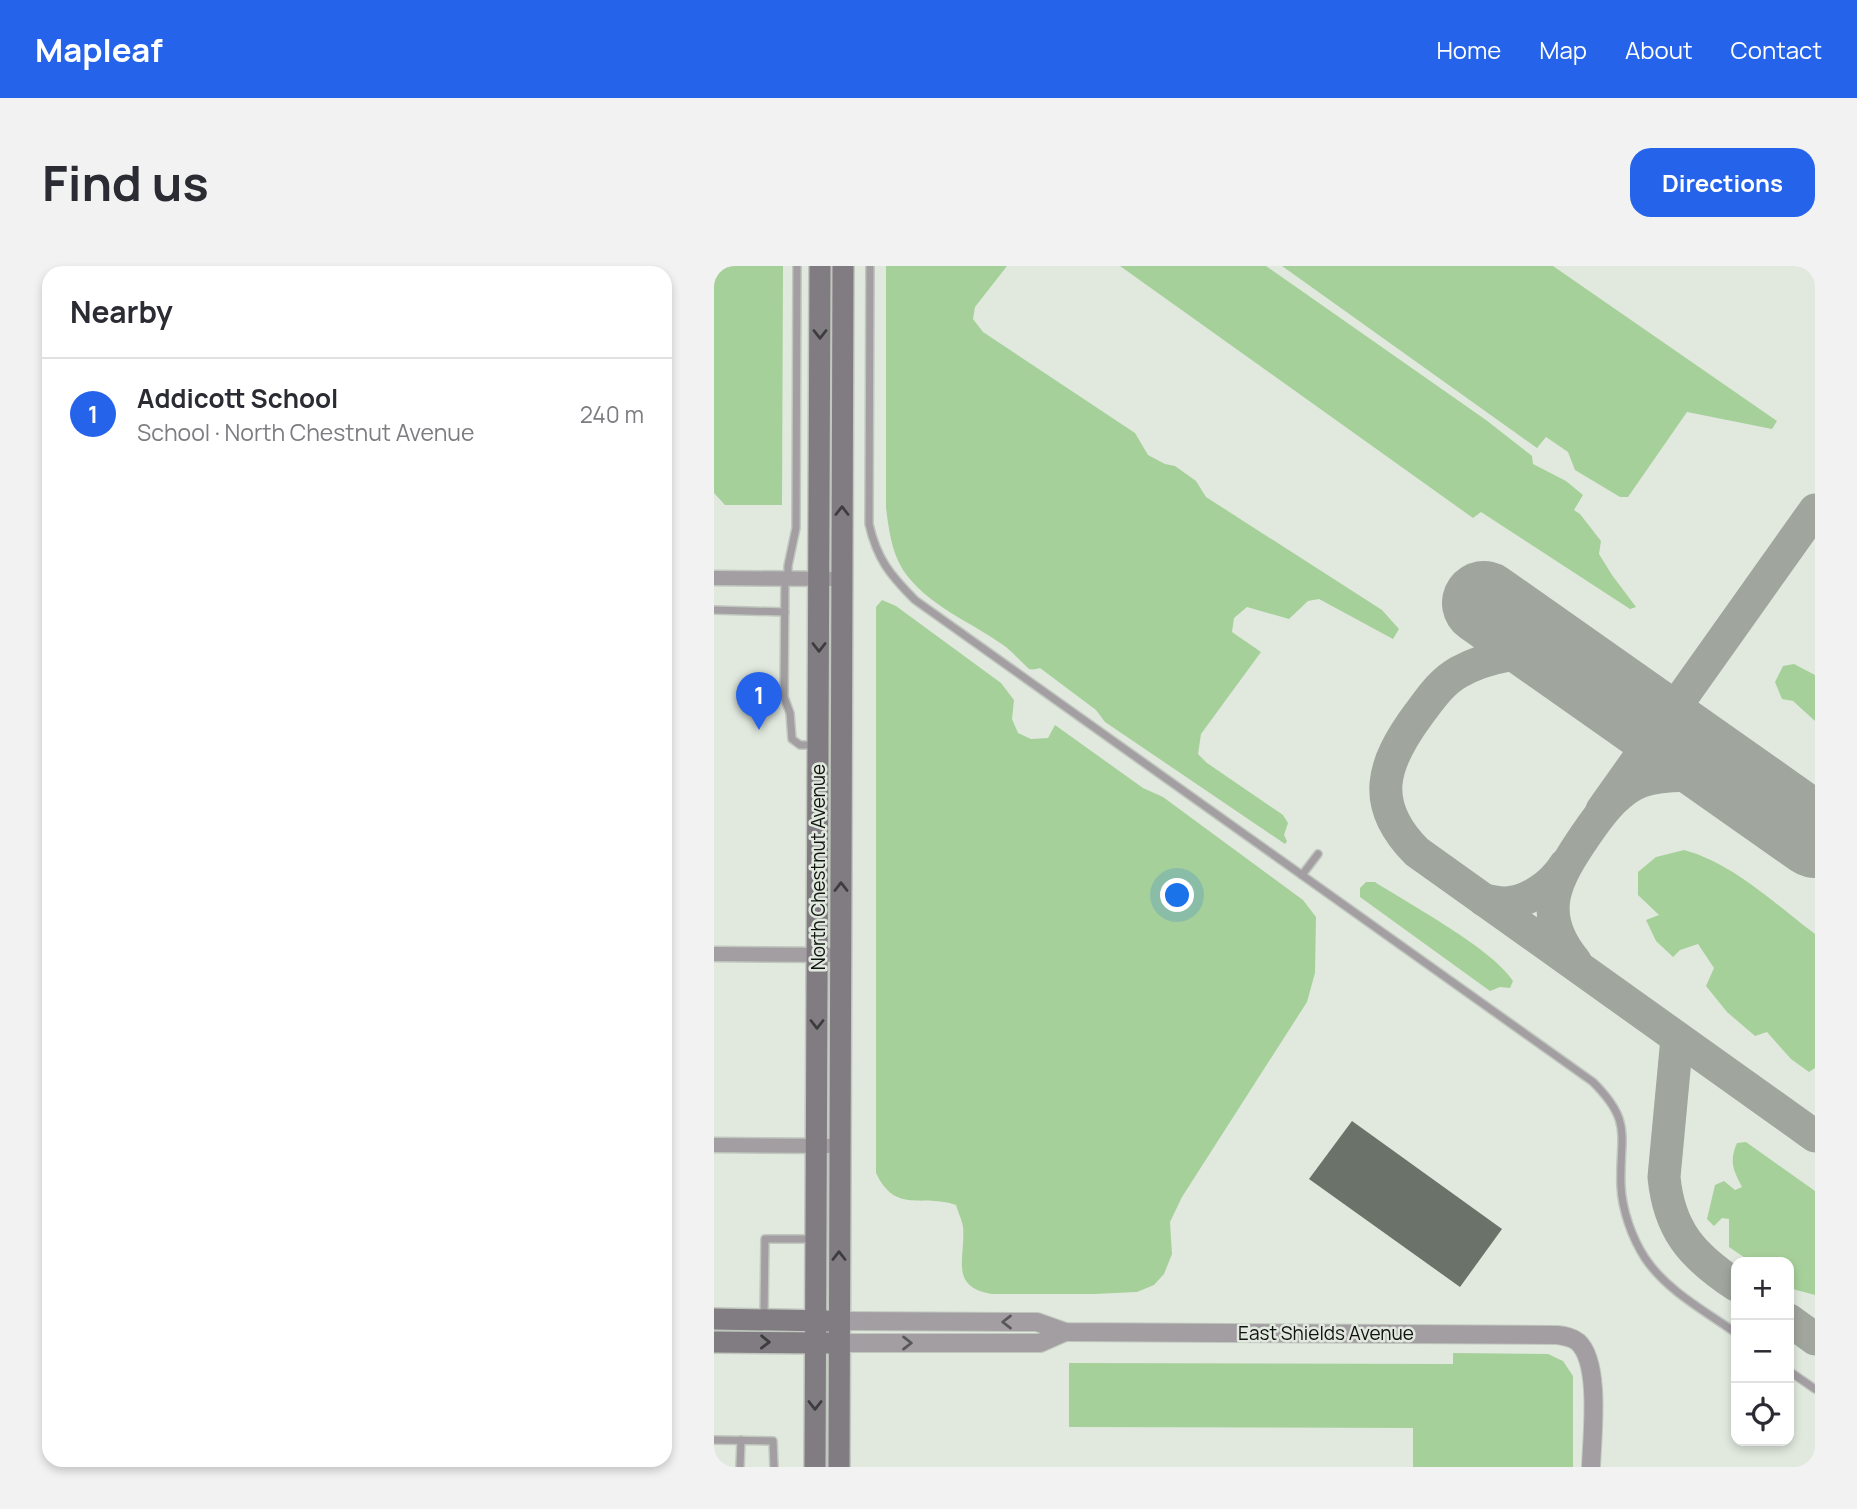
<!DOCTYPE html>
<html lang="en">
<head>
<meta charset="utf-8">
<style>
	:root { --surface:#fff; --page:#f2f2f3; --text:#2b2b33; --muted:#7c7c81; --line:#e1e1e2; --accent:#2563eb }
	body { margin:0; font-family:Manrope,sans-serif; background:var(--page); color:var(--text) }
	.controls { position:absolute; right:21px; bottom:21px; display:grid; overflow:hidden; border-radius:14px; box-shadow:0 4px 10px #0003 }
	.controls button { width:63px; height:63px; display:grid; place-items:center; padding:0; border:0; border-bottom:2px solid var(--line); background:var(--surface); color:var(--text); font:35px sans-serif }
	.you { position:absolute; left:464px; top:630px; width:24px; height:24px; margin:-18px; border:5px solid #fff; border-radius:50%; background:#1a73e8; box-shadow:0 0 0 10px #1a73e833 }
	.badge { display:grid; place-items:center; width:46px; height:46px; border-radius:50%; background:var(--accent); color:#fff; font-size:23px; font-weight:700 }
	.pin { position:absolute; translate:-50% -58px; filter:drop-shadow(0 2px 4px #0008) }
	.pin::after { content:''; position:absolute; top:37px; width:24px; height:21px; background:inherit; clip-path:polygon(0 0,100% 0,50% 100%) }
	.list { margin:0; padding:0; list-style:none }
	h2 { display:flex; justify-content:space-between; align-items:center; height:91px; margin:0; padding:0 28px; font-size:30px }
	h2 small { font-size:23px; font-weight:400; color:var(--muted) }
	.list li { display:grid; grid-template-columns:46px 1fr auto; gap:21px; align-items:center; box-sizing:border-box; height:112px; padding:0 28px; border-top:2px solid var(--line) }
	.list b { display:block; font-size:26px; white-space:nowrap }
	.list p { margin:0; font-size:23px; white-space:nowrap; color:var(--muted) }
	.list em { font-size:23px; font-style:normal; color:var(--muted) }
	.icon { flex:none; width:38px; height:38px; fill:none; stroke:currentColor; stroke-width:2; stroke-linecap:round; stroke-linejoin:round }
	.map { position:relative; flex:none; width:1101px; height:1201px; overflow:hidden; border-radius:21px }
	header { display:flex; align-items:center; gap:42px; box-sizing:border-box; height:98px; padding:0 35px; background:var(--accent); color:#fff }
	header strong { font-size:33px }
	nav { display:flex; gap:38px; margin-inline-start:auto; font-size:24px }
	.intro { display:flex; align-items:center; justify-content:space-between; box-sizing:border-box; height:168px; padding:0 42px }
	h1 { margin:0; font-size:49px }
	.button { padding:18px 32px; border-radius:21px; background:var(--accent); color:#fff; font-size:24px; font-weight:700 }
	main { display:flex; gap:42px; padding:0 42px }
	aside { flex:1; background:var(--surface); border-radius:21px; box-shadow:0 4px 10px #0003 }
	.map>svg:first-child { display:block }
	.green { fill:#a6d099 }
	.lines { fill:none; stroke-linecap:round; stroke-linejoin:round }
	.taxiway { stroke:#a0a69e; stroke-width:33 }
	.runway { stroke:#a0a69e; stroke-width:84 }
	.building { fill:#6b7269 }
	.service-casing { stroke:#c0c7be; stroke-width:10 }
	.minor-casing { stroke:#c0c7be; stroke-width:17 }
	.tertiary-casing { stroke:#c0c7be; stroke-width:20 }
	.secondary-casing { stroke:#c0c7be; stroke-width:24 }
	.service { stroke:#a29ea2; stroke-width:7 }
	.minor { stroke:#a29ea2; stroke-width:14 }
	.tertiary { stroke:#a29ea2; stroke-width:18 }
	.secondary { stroke:#817c82; stroke-width:21 }
	.oneway { stroke:#3d3d3e }
	.oneway2 { stroke:#595859 }
	.labels { text-anchor:middle; stroke-width:5; stroke-linejoin:round; paint-order:stroke }
	.street-label { font-size:19px; fill:#101310; stroke:#e1e9df }
</style>
</head>
<body>
<header>
<strong>Mapleaf</strong>
<nav><a>Home</a><a>Map</a><a>About</a><a>Contact</a></nav>
</header>
<div class="intro"><h1>Find us</h1><a class="button">Directions</a></div>
<main>
<aside>
<h2>Nearby<small></small></h2>
<ul class="list">
<li><span class="badge">1</span><div><b>Addicott School</b><p>School · North Chestnut Avenue</p></div><em>240 m</em></li>
</ul>
</aside>
<div class="map">
<svg width="1101" height="1201" viewBox="0 0 1101 1201">
	<rect width="100%" height="100%" fill="#e1e9df"/>
	<g class="green">
		<polygon points="0,0 69,0 68,239 11,239 0,227"/>
		<path d="M172 0H293L261 41 259 53 269 66 421 167 434 189 451 198 461 200 482 215 492 231 668 344 685 363 679 373 605 333 594 335 575 353 533 341 520 352 518 366 547 386 487 468 484 488 493 497 569 549 574 557 570 569 573 575 571 578 391 456 382 444 326 402C323 403 318 404 315 403 314 402 297 385 292 381 258 356 213 340 189 304 177 284 175 264 172 242Z"/>
		<polygon points="406,0 552,0 772,154 818,190 819,198 852,215 869,229 860,244 866,248 887,275 885,288 898,309 922,341 916,343 767,246 759,252"/>
		<polygon points="568,0 839,0 1063,155 1058,163 973,146 914,231 906,231 861,204 854,186 832,171 823,182"/>
		<path d="M168 334 182 340 287 417 300 434 298 453 304 467 317 473 334 472 341 459 429 522 449 531 589 634 602 651 601 707 593 736 468 931 456 956 458 988 450 1008 440 1019 423 1026 380 1028H278C234 1021 252 991 249 961 248 954 244 946 242 939 208 927 182 949 162 907V341Z"/>
		<polygon points="1080,398 1101,409 1101,455 1079,435 1068,433 1061,416 1069,400"/>
		<path d="M970 584C1019 597 1061 638 1101 668V802L1095 806 1077 793 1053 766 1041 770 1013 746 992 720 1000 702 984 678 966 684 959 691 942 675 932 654 945 649 924 629V606L942 591Z"/>
		<path d="M652 616H661C695 638 779 683 799 715L796 722 786 721 776 725 646 631V622Z"/>
		<path d="M1032 876 1101 925V1029L1075 1022V996H1037L1015 981V953L1008 952 1000 960 993 953 1001 919 1010 915 1021 924 1028 921C1019 904 1015 895 1023 877Z"/>
		<polygon points="739,1087 834,1088 849,1095 859,1110 859,1201 699,1201 699,1162 355,1161 355,1097 739,1098"/>
	</g>
	<g class="lines">
		<g class="taxiway">
			<path d="M844 388C810 384 774 390 745 406 727 416 716 433 704 449 668 498 655 538 703 586L1101 870"/>
			<polyline points="888,544 1101,244"/>
			<path d="M770 634C777 635 785 637 792 637 815 636 839 618 851 599"/>
			<path d="M861 695C822 648 841 614 871 570 884 551 898 531 919 519 937 509 978 507 998 512 1012 516 1026 521 1039 526"/>
			<path d="M963 772 950 911C955 964 978 990 1022 1019"/>
			<polyline points="1075,1054 1101,1073"/>
		</g>
		<polyline class="runway" points="770,337 1101,570"/>
	</g>
	<polygon class="building" points="638,855 788,963 746,1021 595,913"/>
	<g class="lines">
		<g class="service-casing">
			<g id="service">
				<path d="M156 0 155 258C163 293 176 309 201 334L879 816C920 857 905 870 907 920 908 944 918 972 931 992 952 1024 991 1045 1022 1067"/>
				<polyline points="71,313 70,431 76,447 78,473 86,479 103,479"/>
				<polyline points="74,313 74,300 82,262 83,0"/>
				<polyline points="0,344 71,346"/>
				<polyline points="588,609 604,588"/>
				<polyline points="50,1050 51,973 98,973"/>
				<polyline points="1075,1105 1101,1123"/>
				<polyline points="0,1174 59,1175 60,1201"/>
				<polyline points="26,1201 27,1174"/>
			</g>
		</g>
		<g class="minor-casing">
			<g id="minor">
				<polyline points="0,312 128,313"/>
				<polyline points="0,688 127,689"/>
				<polyline points="0,879 126,880"/>
			</g>
		</g>
		<g class="tertiary-casing">
			<g id="tertiary">
				<path d="M125 1055 323 1056 351 1066 843 1069C851 1070 858 1071 864 1076 887 1097 878 1171 877 1201"/>
				<polyline points="125,1077 326,1077 351,1066"/>
			</g>
		</g>
		<g class="secondary-casing">
			<g id="secondary">
				<polyline points="0,1053 113,1055"/>
				<polyline points="0,1076 116,1077"/>
				<polyline points="101,1201 106,0"/>
				<polyline points="125,1201 129,0"/>
			</g>
		</g>
		<use href="#service" class="service"/>
		<use href="#minor" class="minor"/>
		<use href="#tertiary" class="tertiary"/>
		<use href="#secondary" class="secondary"/>
	</g>
	<defs><path id="oneway-chevron" d="M-2-3.5L2.5 0L-2 3.5" fill="none" stroke-width="1.6" stroke-linecap="round" stroke-linejoin="round" transform="scale(1.75)"/></defs>
	<g class="oneway">
		<use href="#oneway-chevron" transform="translate(106 68) rotate(90)"/>
		<use href="#oneway-chevron" transform="translate(128 245) rotate(-90)"/>
		<use href="#oneway-chevron" transform="translate(105 381) rotate(90)"/>
		<use href="#oneway-chevron" transform="translate(127 621) rotate(-90)"/>
		<use href="#oneway-chevron" transform="translate(103 758) rotate(90)"/>
		<use href="#oneway-chevron" transform="translate(125 990) rotate(-90)"/>
		<use href="#oneway-chevron" transform="translate(51 1076) rotate(1)"/>
		<use href="#oneway-chevron" transform="translate(101 1139) rotate(90)"/>
	</g>
	<g class="oneway2">
		<use href="#oneway-chevron" transform="translate(293 1056) rotate(-180)"/>
		<use href="#oneway-chevron" transform="translate(193 1077)"/>
	</g>
	<g class="labels">
		<g class="street-label">
			<text transform="translate(104 601) rotate(-90)" y="7">North Chestnut Avenue</text>
			<text x="612" y="1074">East Shields Avenue</text>
		</g>
	</g>
</svg>
<div class="controls">
<button>+</button>
<button>−</button>
<button><svg class="icon" aria-label="locate" viewBox="0 0 24 24"><circle cx="12" cy="12" r="6"/><path d="M12 2v4M12 18v4M2 12h4M18 12h4"/></svg></button>
</div>
<div class="you"></div>
<div class="pin badge" style="left:45px;top:464px">1</div>
</div>
</main>
</body>
</html>
